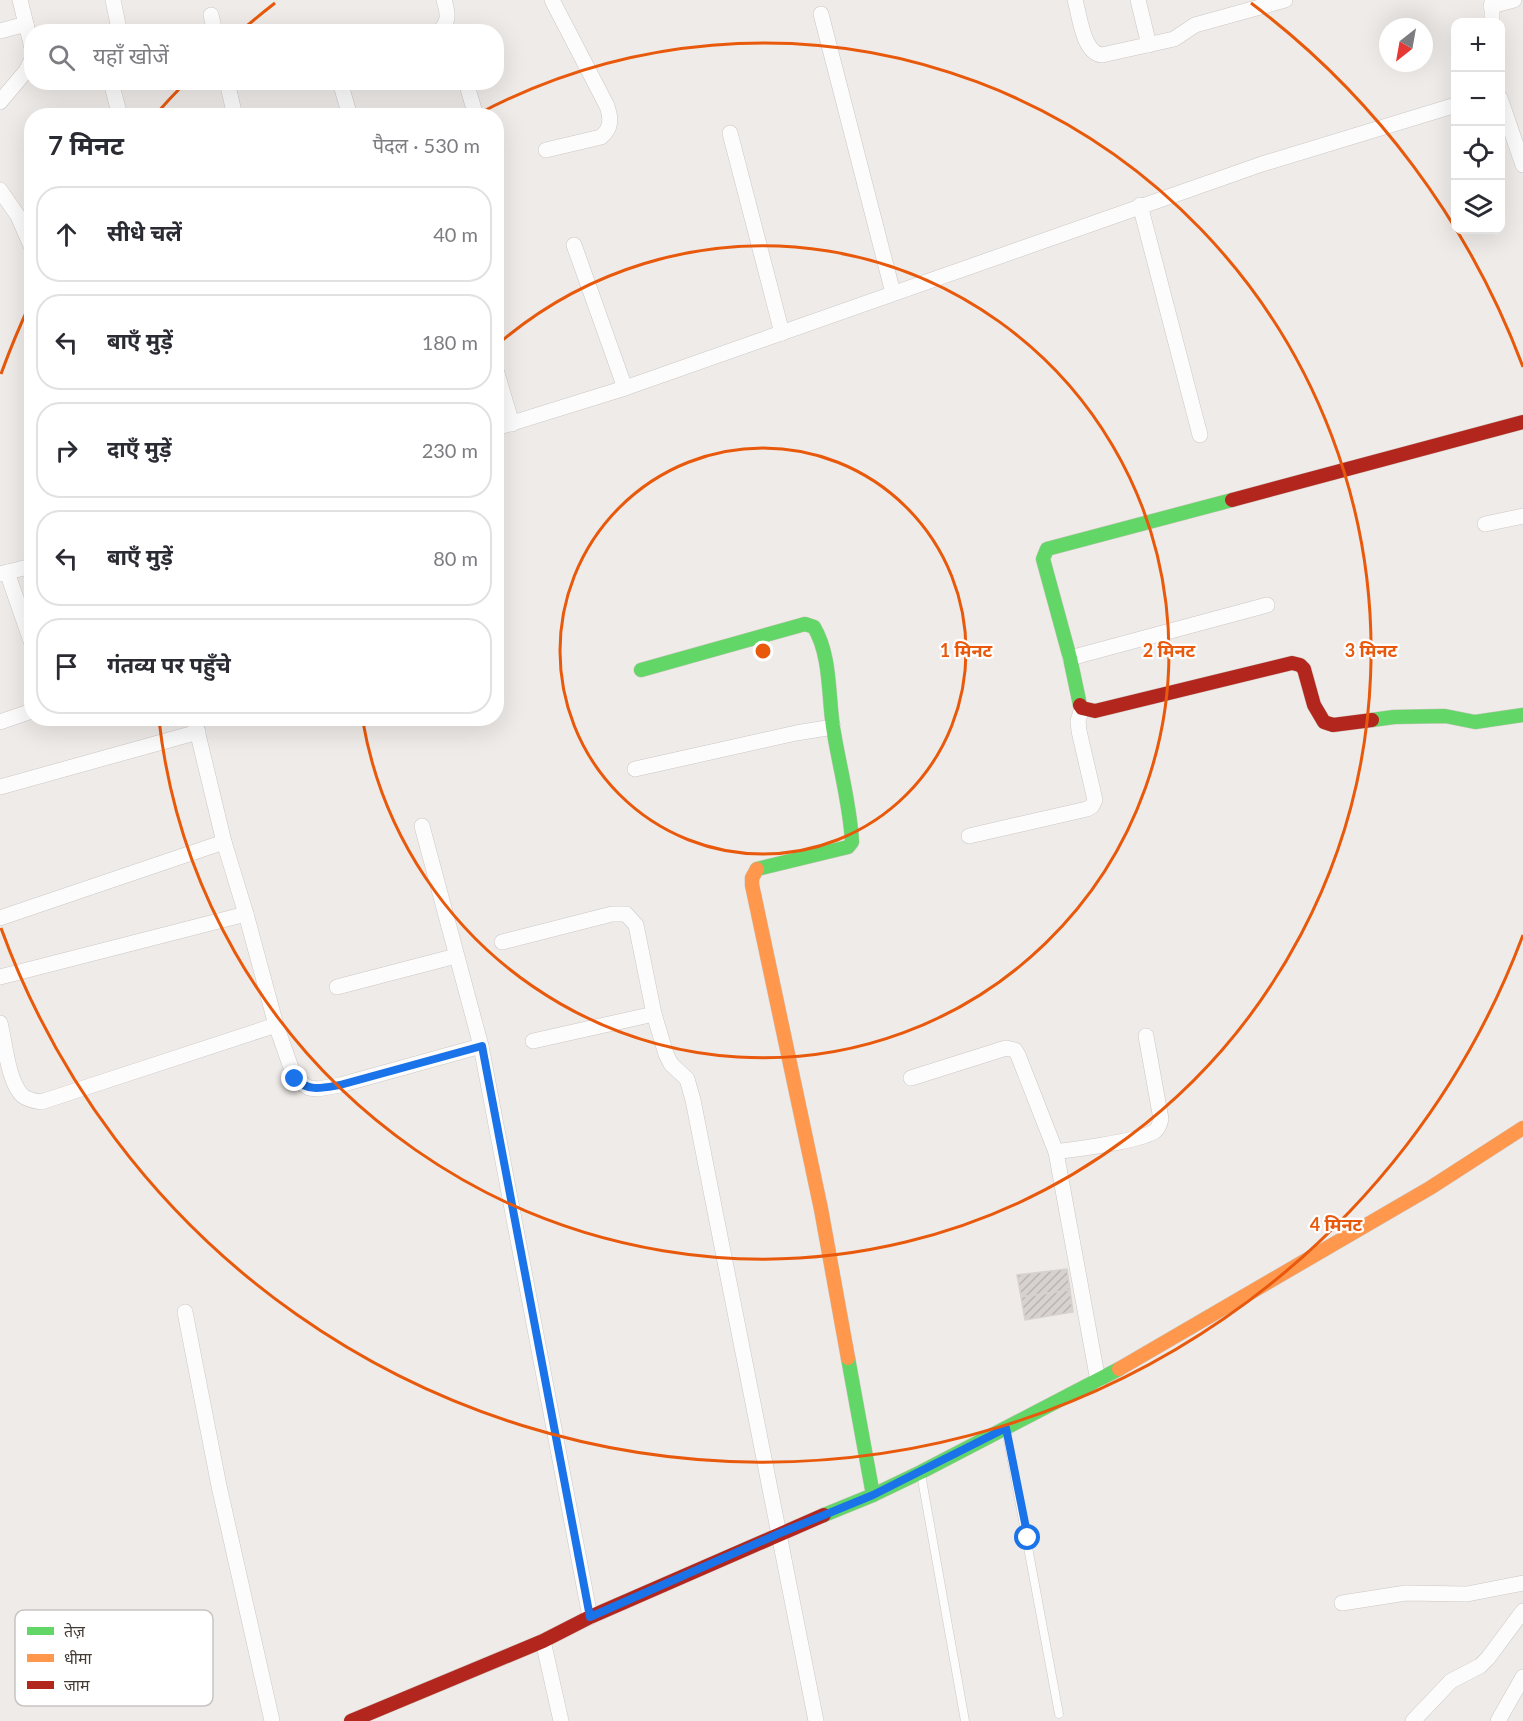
<!DOCTYPE html>
<html lang="hi">
<head>
<meta charset="utf-8">
<style>
	:root { --surface:#fff; --page:#f7f7f7; --text:#2b2b33; --muted:#7c7c81; --line:#e1e1e2 }
	body { margin:0; font-family:Lato,"Noto Sans Devanagari",sans-serif; background:var(--page); color:var(--text) }
	.controls { position:absolute; right:18px; top:18px; display:grid; overflow:hidden; border-radius:12px; box-shadow:0 6px 24px #0002 }
	.controls button { width:54px; height:54px; display:grid; place-items:center; padding:0; border:0; border-bottom:2px solid var(--line); background:var(--surface); color:var(--text); font:30px sans-serif }
	.compass { position:absolute; left:1379px; top:18px; width:54px; height:54px; border-radius:50%; background:var(--surface); box-shadow:0 6px 24px #0002; rotate:211deg }
	.stop { position:absolute; width:18px; height:18px; margin:-14px; border:4px solid #1a73e8; border-radius:50%; background:#fff }
	.stop.end { background:#1a73e8; border-color:#fff; box-shadow:0 2px 6px #0008 }
	.list { margin:0; padding:0; list-style:none }
	h2 { display:flex; justify-content:space-between; align-items:center; height:78px; margin:0; padding:0 24px; font-size:26px }
	h2 small { font-size:20px; font-weight:400; color:var(--muted) }
	.list li { display:grid; grid-template-columns:39px 1fr auto; gap:18px; align-items:center; box-sizing:border-box; height:96px; margin:0 12px 12px; padding:0 12px; border:2px solid var(--line); border-radius:24px }
	.list b { display:block; font-size:22px; white-space:nowrap }
	.list em { font-size:20px; font-style:normal; color:var(--muted) }
	.icon { flex:none; width:33px; height:33px; fill:none; stroke:currentColor; stroke-width:2; stroke-linecap:round; stroke-linejoin:round }
	.map { position:relative; flex:none; width:1523px; height:1721px; overflow:hidden }
	.search { position:absolute; background:var(--surface); box-shadow:0 6px 24px #0002; left:24px; top:24px; width:480px; height:66px; display:flex; align-items:center; gap:15px; box-sizing:border-box; padding:0 21px; border-radius:24px; color:var(--muted); font-size:22px }
	.panel { position:absolute; background:var(--surface); box-shadow:0 6px 24px #0002; left:24px; top:108px; width:480px; height:618px; border-radius:24px }
	.map>svg:first-child { display:block }
	.building { fill:url(#building-hatch); stroke:#d7d2ce; stroke-width:1.5 }
	.lines { fill:none; stroke-linecap:round; stroke-linejoin:round }
	.lane-casing { stroke:#cbc7c4; stroke-width:9 }
	.street-casing { stroke:#cbc7c4; stroke-width:16 }
	.fast-casing { stroke:#cfc8c1; stroke-width:15 }
	.slow-casing { stroke:#cfc8c1; stroke-width:15 }
	.jam-casing { stroke:#cfc8c1; stroke-width:15 }
	.lane { stroke:#fdfcfc; stroke-width:8 }
	.street { stroke:#fdfcfc; stroke-width:15 }
	.fast { stroke:#63d668; stroke-width:14 }
	.slow { stroke:#ff974d; stroke-width:14 }
	.jam { stroke:#b3261e; stroke-width:14 }
	.route { stroke:#1a73e8; stroke-width:8 }
	.ring { fill:none; stroke:#e8590c; stroke-width:3 }
	.key { fill:#fff; stroke:#c7c4c2; stroke-width:1.5 }
	.key-label { font-size:16px; fill:#443b35 }
	.centre { fill:#e8590c; stroke:#fff; stroke-width:3 }
	.ring-label { font-size:18px; text-anchor:middle; font-weight:bold; fill:#e8590c; stroke:#fff; stroke-width:4.5; stroke-linejoin:round; paint-order:stroke }
</style>
</head>
<body>
<div class="map">
<svg width="1523" height="1721" viewBox="0 0 1523 1721">
	<defs>
		<pattern id="building-hatch" width="6" height="6" patternUnits="userSpaceOnUse" patternTransform="scale(1.5)"><rect width="6" height="6" fill="#d7d2cf"/><path d="M-1 1l2-2M0 6l6-6M5 7l2-2" fill="none" stroke="#bab5b2"/></pattern>
	</defs>
	<rect width="100%" height="100%" fill="#efebe8"/>
	<g class="building">
		<polygon points="1067,1269 1070,1290 1021,1297 1017,1275"/>
		<polygon points="1070,1290 1073,1312 1025,1320 1021,1297"/>
	</g>
	<g class="lines">
		<g class="lane-casing">
			<g id="lane">
				<polyline points="1006,1429 1059,1714"/>
				<polyline points="921,1474 965,1721"/>
			</g>
		</g>
		<g class="street-casing">
			<g id="street">
				<polyline points="20,0 32,48"/>
				<polyline points="113,0 119,29"/>
				<path d="M1075 0C1080 17 1083 53 1102 55L1174 39 1195 25 1285 0"/>
				<polyline points="1138,0 1149,45"/>
				<polyline points="1492,0 1492,22"/>
				<polyline points="1491,6 1514,0"/>
				<polyline points="821,14 893,293"/>
				<polyline points="211,15 215,32"/>
				<polyline points="0,31 26,24"/>
				<path d="M438 32C450 23 448 13 444 0"/>
				<polyline points="111,82 120,116"/>
				<polyline points="227,82 235,116"/>
				<polyline points="340,82 350,116"/>
				<polyline points="466,82 476,116"/>
				<polyline points="1500,98 1523,165"/>
				<polyline points="0,102 26,71 32,59"/>
				<polyline points="730,133 782,333"/>
				<path d="M546 150 601 137C612 128 611 118 607 106L552 0"/>
				<polyline points="0,190 18,216 32,248"/>
				<polyline points="1140,205 1200,435"/>
				<polyline points="574,245 625,388"/>
				<polyline points="496,370 512,424"/>
				<polyline points="496,428 625,388 1262,164 1456,105"/>
				<polyline points="1485,524 1523,516"/>
				<polyline points="7,572 32,644"/>
				<polyline points="0,574 32,566"/>
				<polyline points="1070,658 1267,605"/>
				<polyline points="194,718 224,842 246,914 276,1025 295,1079 309,1088 318,1089 340,1085 481,1046"/>
				<polyline points="0,722 32,711"/>
				<polyline points="635,769 796,733 833,727"/>
				<polyline points="0,787 198,732"/>
				<polyline points="422,826 481,1046 590,1617"/>
				<polyline points="969,836 1087,809 1092,806 1095,800 1079,731 1078,721 1082,708"/>
				<polyline points="0,918 224,842"/>
				<polyline points="502,942 612,914 626,914 636,925 654,1014 666,1054 671,1064 687,1079 693,1100 816,1721"/>
				<polyline points="0,977 246,914"/>
				<polyline points="337,987 456,956"/>
				<path d="M0 1023C5 1042 8 1083 23 1096 28 1100 35 1101 41 1102L276 1025"/>
				<polyline points="533,1041 654,1014"/>
				<polyline points="911,1078 1006,1048 1015,1050 1018,1055 1056,1152 1098,1381"/>
				<path d="M1056 1152C1075 1149 1142 1141 1155 1131 1159 1128 1160 1123 1161 1119L1146 1036"/>
				<polyline points="185,1312 219,1486 272,1721"/>
				<polyline points="1342,1603 1406,1593 1467,1594 1523,1583"/>
				<polyline points="543,1641 561,1721"/>
				<polyline points="1413,1721 1451,1681 1480,1666 1488,1658 1523,1611"/>
				<polyline points="1498,1721 1523,1677"/>
			</g>
		</g>
		<g class="fast-casing">
			<g id="fast">
				<path d="M641 670 805 624 814 627C831 656 828 694 833 727 839 766 850 803 852 842L848 847 757 869"/>
				<polyline points="1080,705 1070,658 1043,559 1047,549 1232,500"/>
				<polyline points="1372,720 1394,717 1445,716 1475,722 1523,715"/>
				<polyline points="848,1358 873,1495"/>
				<polyline points="824,1515 873,1495 921,1472 1119,1369"/>
			</g>
		</g>
		<g class="slow-casing">
			<g id="slow">
				<polyline points="757,869 752,878 752,885 821,1209 848,1358"/>
				<polyline points="1119,1369 1430,1188 1523,1128"/>
			</g>
		</g>
		<g class="jam-casing">
			<g id="jam">
				<polyline points="1232,500 1523,422"/>
				<polyline points="1080,705 1082,708 1095,711 1292,663 1300,665 1304,669 1314,705 1324,722 1333,725 1372,720"/>
				<polyline points="351,1721 543,1641 590,1617 824,1515"/>
			</g>
		</g>
		<use href="#lane" class="lane"/>
		<use href="#street" class="street"/>
		<use href="#fast" class="fast"/>
		<use href="#slow" class="slow"/>
		<use href="#jam" class="jam"/>
	</g>
	<g class="lines">
		<path class="route" d="M295 1079C309 1092 322 1088 340 1085L482 1046 590 1617 778 1534 873 1495 1006 1428 1028 1538"/>
	</g>
	<g class="ring">
		<circle cx="763" cy="651" r="203"/>
		<path d="M497 345A406 406 0 1 1 363 722"/>
		<path d="M478 114A608 608 0 1 1 159 720"/>
		<path d="M1523 935A811 811 0 0 1 1 928M1 374A811 811 0 0 1 31 302M156 114A811 811 0 0 1 185 83M242 30A811 811 0 0 1 275 3M1251 3A811 811 0 0 1 1523 367"/>
	</g>
	<rect x="15" y="1610" width="198" height="96" rx="9" class="key"/>
	<rect x="27" y="1627" width="27" height="8" fill="#63d668"/>
	<rect x="27" y="1654" width="27" height="8" fill="#ff974d"/>
	<rect x="27" y="1681" width="27" height="8" fill="#b3261e"/>
	<g class="key-label">
		<text x="64" y="1637">तेज़</text>
		<text x="64" y="1664">धीमा</text>
		<text x="64" y="1691">जाम</text>
	</g>
	<circle cx="763" cy="651" r="9" class="centre"/>
	<g class="ring-label">
		<text x="966" y="657">1 मिनट</text>
		<text x="1169" y="657">2 मिनट</text>
		<text x="1371" y="657">3 मिनट</text>
		<text x="1336" y="1231">4 मिनट</text>
	</g>
</svg>
<div class="controls">
<button>+</button>
<button>−</button>
<button><svg class="icon" aria-label="locate" viewBox="0 0 24 24"><circle cx="12" cy="12" r="6"/><path d="M12 2v4M12 18v4M2 12h4M18 12h4"/></svg></button>
<button><svg class="icon" aria-label="layers" viewBox="0 0 24 24"><path d="M12 4l9 5-9 5-9-5zM3 14l9 5 9-5"/></svg></button>
</div>
<svg class="compass" viewBox="-18 -18 36 36"><path d="M0-13l5 13h-10z" fill="#e53935"/><path d="M0 13l5-13h-10z" fill="#7c7c81"/></svg>
<div class="stop" style="left:1028px;top:1538px"></div>
<div class="stop end" style="left:295px;top:1079px"></div>
<div class="search"><svg class="icon" aria-label="search" viewBox="0 0 24 24"><circle cx="10" cy="10" r="6"/><path d="M15 15l6 6"/></svg>यहाँ खोजें</div>
<section class="panel">
<h2>7 मिनट<small>पैदल · 530 m</small></h2>
<ul class="list">
<li><svg class="icon" aria-label="ahead" viewBox="0 0 24 24"><path d="M12 20V5M6 11l6-6 6 6"/></svg><div><b>सीधे चलें</b></div><em>40 m</em></li>
<li><svg class="icon" aria-label="left" viewBox="0 0 24 24"><path d="M17 20v-9H6M10 6l-5 5 5 5"/></svg><div><b>बाएँ मुड़ें</b></div><em>180 m</em></li>
<li><svg class="icon" aria-label="right" viewBox="0 0 24 24"><path d="M7 20v-9h11M14 6l5 5-5 5"/></svg><div><b>दाएँ मुड़ें</b></div><em>230 m</em></li>
<li><svg class="icon" aria-label="left" viewBox="0 0 24 24"><path d="M17 20v-9H6M10 6l-5 5 5 5"/></svg><div><b>बाएँ मुड़ें</b></div><em>80 m</em></li>
<li><svg class="icon" aria-label="arrive" viewBox="0 0 24 24"><path d="M6 21V4h12l-3 4 3 4H6"/></svg><div><b>गंतव्य पर पहुँचे</b></div></li>
</ul>
</section>
</div>
</body>
</html>
